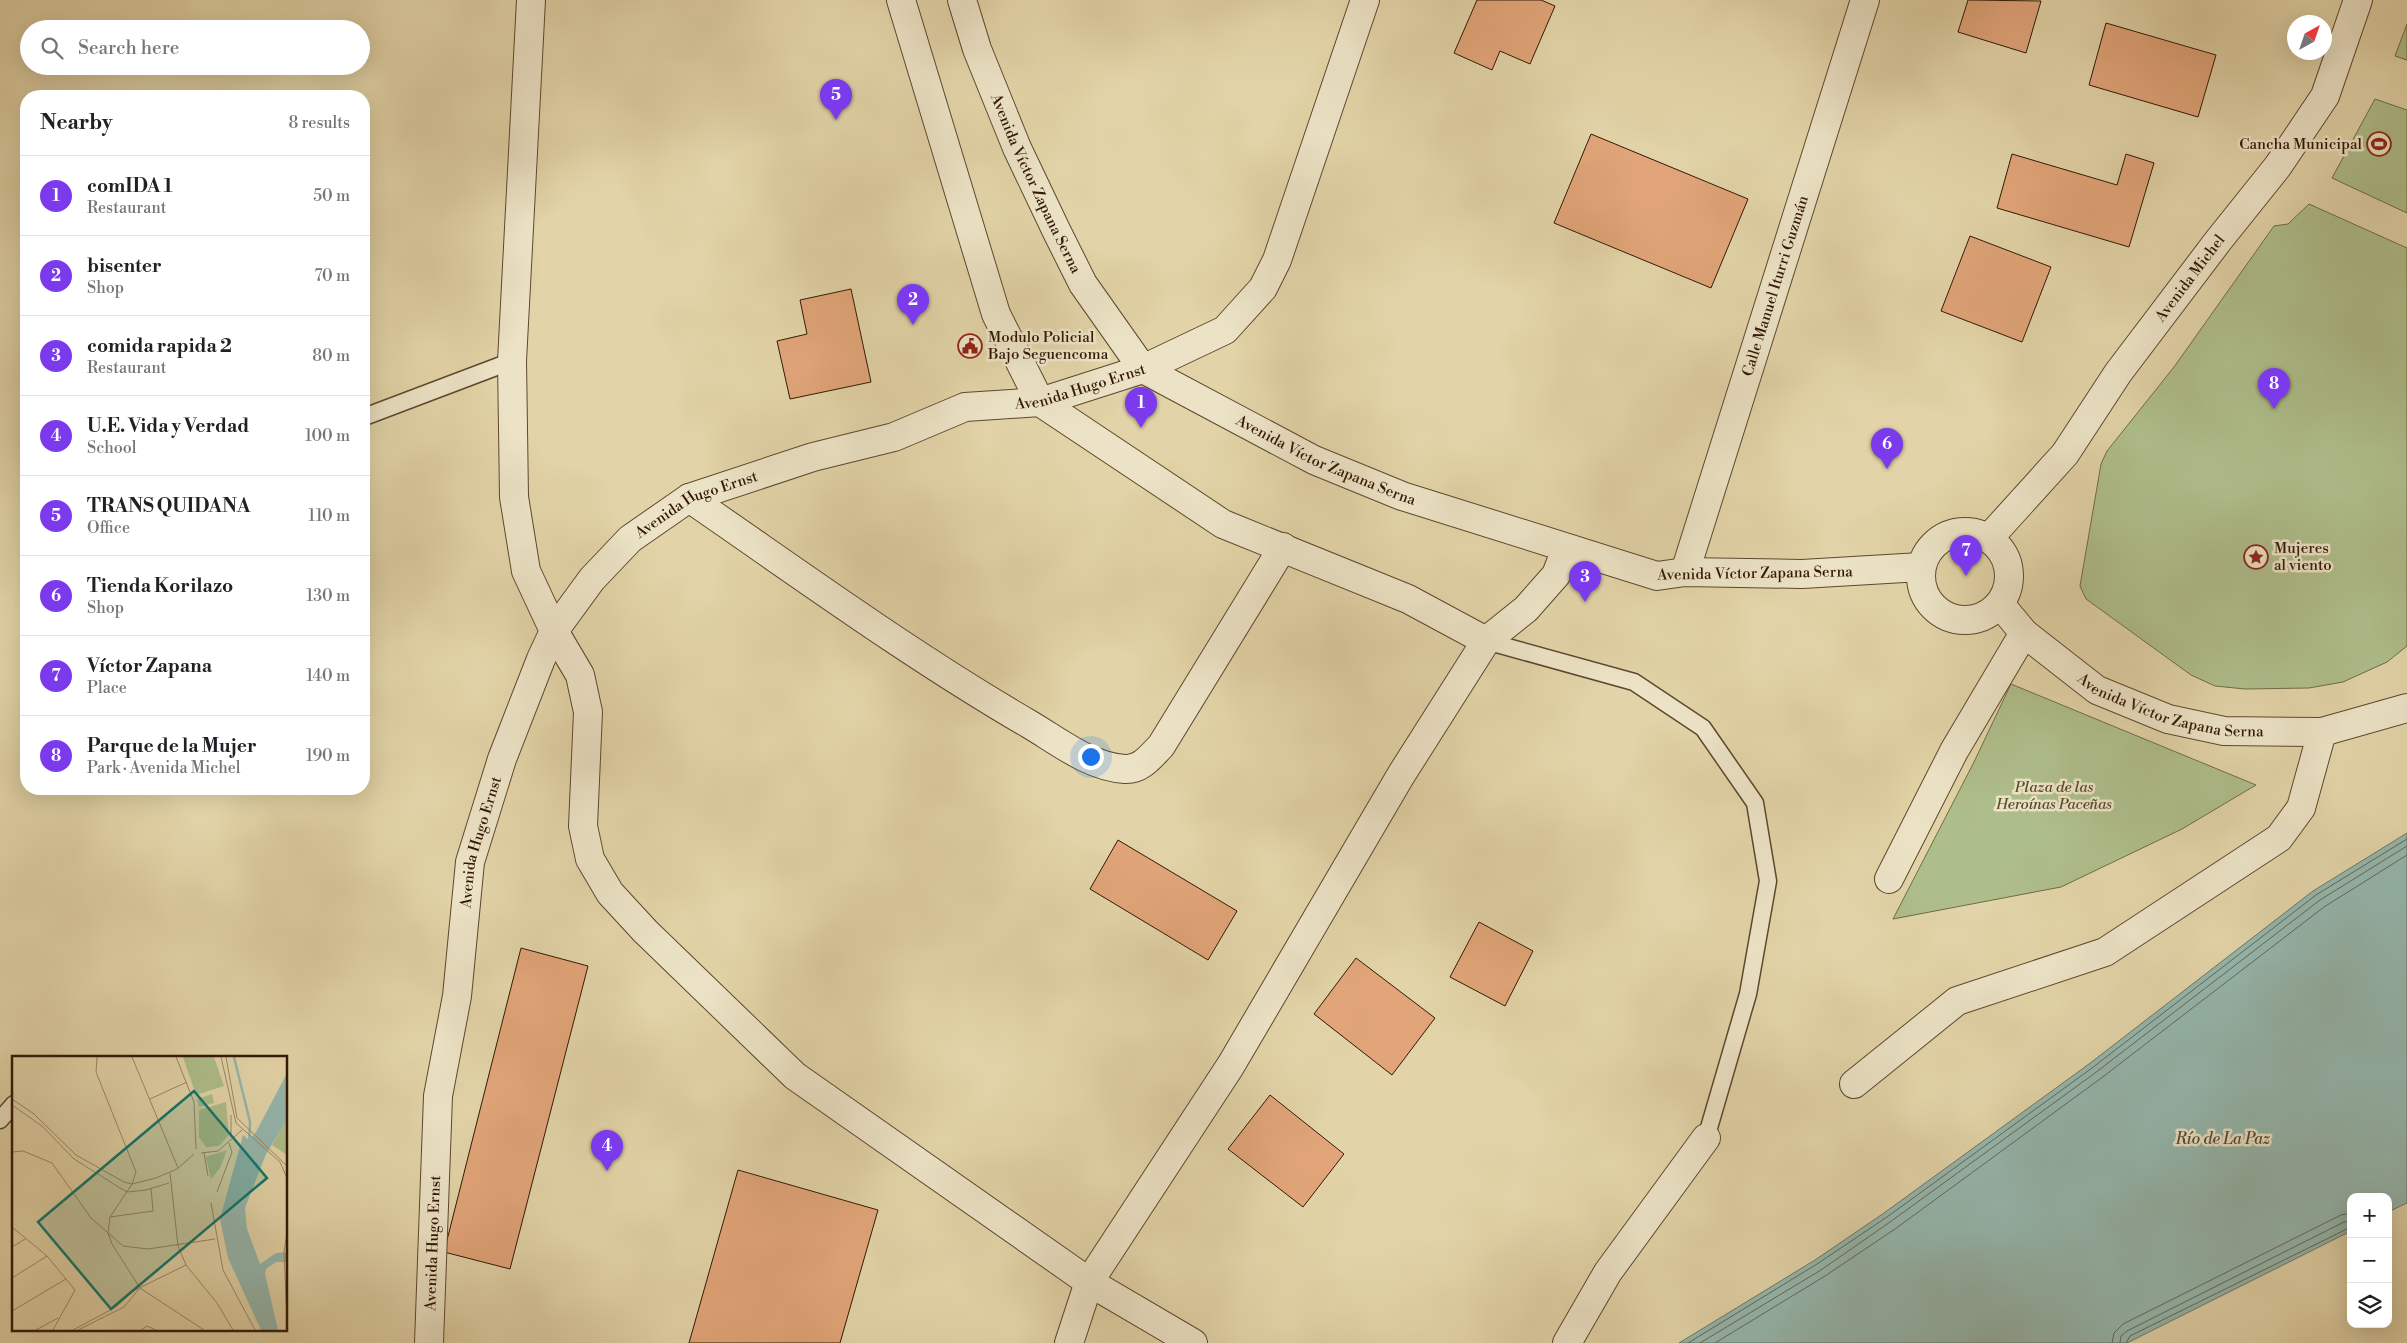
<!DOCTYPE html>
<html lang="en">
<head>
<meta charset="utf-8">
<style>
	:root { --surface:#fff; --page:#f2f2f2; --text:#202124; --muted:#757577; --line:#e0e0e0; --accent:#7c3aed }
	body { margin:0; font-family:"Libre Bodoni",serif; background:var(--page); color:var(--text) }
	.controls { position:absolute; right:15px; bottom:15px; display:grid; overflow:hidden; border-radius:10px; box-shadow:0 5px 20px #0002 }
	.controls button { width:45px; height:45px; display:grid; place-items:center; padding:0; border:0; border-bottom:1px solid var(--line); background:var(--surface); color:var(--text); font:25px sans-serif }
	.compass { position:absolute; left:2287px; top:15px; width:45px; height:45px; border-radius:50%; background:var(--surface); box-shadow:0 5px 20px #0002; rotate:40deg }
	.you { position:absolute; left:1090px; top:756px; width:18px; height:18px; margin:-12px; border:4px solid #fff; border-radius:50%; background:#1a73e8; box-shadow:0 0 0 8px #1a73e833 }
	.badge { display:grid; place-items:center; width:32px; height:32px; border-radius:50%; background:var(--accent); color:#fff; font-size:16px; font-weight:700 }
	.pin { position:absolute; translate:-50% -41px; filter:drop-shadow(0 1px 2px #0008) }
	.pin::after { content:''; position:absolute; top:26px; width:18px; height:15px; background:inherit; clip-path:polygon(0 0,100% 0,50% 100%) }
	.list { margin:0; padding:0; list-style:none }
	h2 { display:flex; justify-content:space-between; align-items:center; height:65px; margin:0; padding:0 20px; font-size:21px }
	h2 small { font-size:16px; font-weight:400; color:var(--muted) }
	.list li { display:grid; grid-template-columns:32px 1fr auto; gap:15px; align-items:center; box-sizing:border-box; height:80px; padding:0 20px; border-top:1px solid var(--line) }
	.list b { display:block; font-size:19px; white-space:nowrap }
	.list p { margin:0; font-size:16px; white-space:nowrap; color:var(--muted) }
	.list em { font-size:16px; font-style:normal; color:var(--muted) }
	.icon { flex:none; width:28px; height:28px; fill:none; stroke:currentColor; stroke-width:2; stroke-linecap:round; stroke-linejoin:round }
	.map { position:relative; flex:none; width:2407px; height:1343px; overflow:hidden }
	.search { position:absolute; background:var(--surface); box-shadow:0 5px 20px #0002; left:20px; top:20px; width:350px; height:55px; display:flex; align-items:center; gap:12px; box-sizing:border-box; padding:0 18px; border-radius:28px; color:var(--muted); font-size:19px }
	.panel { position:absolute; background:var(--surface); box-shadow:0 5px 20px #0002; left:20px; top:90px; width:350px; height:705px; border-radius:20px }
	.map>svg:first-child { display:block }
	.green { fill:#aebe8b; stroke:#706b48 }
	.water { fill:#95b7ad; stroke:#6d776a }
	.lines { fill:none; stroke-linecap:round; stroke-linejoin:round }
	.shore { stroke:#646859; stroke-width:1 }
	.building { fill:#e1a579; stroke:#321805 }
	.service-casing { stroke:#5e472e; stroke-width:19 }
	.minor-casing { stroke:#5e472e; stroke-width:30 }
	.service { stroke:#ece3c6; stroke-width:16 }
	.minor { stroke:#ece3c6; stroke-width:28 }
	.labels { text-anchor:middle; stroke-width:5; stroke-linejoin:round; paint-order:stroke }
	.poi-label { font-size:15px; fill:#321805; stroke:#ece3c6; text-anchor:start }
	.street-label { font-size:15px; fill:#321805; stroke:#ece3c6 }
	.park-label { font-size:15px; font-style:italic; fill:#574a2d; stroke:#ece3c6 }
	.water-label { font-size:16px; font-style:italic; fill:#504837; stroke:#ece3c6 }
	.inset-river { fill:none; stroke:#95b7ad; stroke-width:2.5 }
	.inset-road { fill:none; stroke:#9c8967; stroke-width:1 }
	.view { fill:#0f766e; fill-opacity:0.15; stroke:#0f766e; stroke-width:2.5 }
	.inset-edge { fill:none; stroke:#321805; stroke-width:2.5 }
</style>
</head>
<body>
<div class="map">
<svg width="2407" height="1343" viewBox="0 0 2407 1343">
	<rect width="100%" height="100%" fill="#e2d4a8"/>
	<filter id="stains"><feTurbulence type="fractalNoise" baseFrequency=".004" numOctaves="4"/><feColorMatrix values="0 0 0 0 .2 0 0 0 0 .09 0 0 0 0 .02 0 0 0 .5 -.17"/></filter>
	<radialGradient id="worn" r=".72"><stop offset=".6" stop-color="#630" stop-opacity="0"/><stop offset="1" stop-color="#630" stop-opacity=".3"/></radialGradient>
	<g class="green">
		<polygon points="2407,24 2407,60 2395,56"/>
		<polygon points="2375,99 2407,110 2407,213 2332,178"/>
		<polygon points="2309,204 2407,248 2407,646 2387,662 2343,682 2309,688 2245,689 2215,686 2191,675 2086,599 2080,586 2101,464 2107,451 2174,367 2274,226 2288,224"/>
		<polygon points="2011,684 2256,785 2182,829 2061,887 1893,919 1974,762"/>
	</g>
	<polygon class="water" points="2407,833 2407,1203 2388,1212 2388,1197 2351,1197 2351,1231 2127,1343 1679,1343 1815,1260 1884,1213 2089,1064 2313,891"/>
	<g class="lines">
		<g class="shore">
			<polyline points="1688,1343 1817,1264 1887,1217 2092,1068 2316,895 2407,839"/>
			<polyline points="1700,1343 1821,1270 1890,1222 2095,1073 2320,900 2407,846"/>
			<polyline points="1715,1343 1825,1276 1895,1229 2100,1079 2324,907 2407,855"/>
			<polyline points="2112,1343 2114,1333 2123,1324 2341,1215 2351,1213"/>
			<polyline points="2120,1343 2121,1336 2127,1331 2344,1222 2351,1221"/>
			<polyline points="2126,1343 2130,1336 2351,1227"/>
		</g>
	</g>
	<g class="building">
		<polygon points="1477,0 1541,0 1555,6 1530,64 1500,51 1492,70 1454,53"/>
		<polygon points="1968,0 2041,1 2026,53 1958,32"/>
		<polygon points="2106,23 2216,55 2198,117 2089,85"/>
		<polygon points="1591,134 1748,199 1711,288 1554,223"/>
		<polygon points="2012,154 2117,185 2126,154 2154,163 2129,247 1997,208"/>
		<polygon points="1970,236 2051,267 2022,342 1941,311"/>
		<polygon points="851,289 871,382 790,399 777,341 807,334 800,300"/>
		<polygon points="1118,840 1237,911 1208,960 1090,889"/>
		<polygon points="1479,922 1533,951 1505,1006 1450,977"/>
		<polygon points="521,948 588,966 510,1269 444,1252"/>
		<polygon points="1356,958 1435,1018 1392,1075 1314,1014"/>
		<polygon points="1270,1095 1344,1154 1303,1207 1228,1149"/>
		<polygon points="738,1170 878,1210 840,1343 689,1343"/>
	</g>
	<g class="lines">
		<g class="service-casing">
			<g id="service">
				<polyline points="364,417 512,361"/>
				<polyline points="1486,641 1634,682 1703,728 1755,803 1768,881 1748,994 1706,1138"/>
				<polyline points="0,1120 14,1104"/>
			</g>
		</g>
		<g class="minor-casing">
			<g id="minor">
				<polyline points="531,0 512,361 514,497 526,571 554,631 580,675 588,712 583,826 590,859 610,893 645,931 795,1076 1089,1282 1193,1343"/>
				<polyline points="901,0 996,314 1040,402 1223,524 1408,599 1486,641"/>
				<path id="s1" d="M962 0 977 49 1017 148 1057 232 1083 284 1143 369 1314 460 1402 496 1657 576 1685 572 1802 574 1921 567"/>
				<path d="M689 498C801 575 912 656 1029 724 1058 741 1090 767 1125 769 1141 770 1151 756 1161 746L1283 547"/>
				<circle cx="1965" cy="576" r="44"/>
				<path id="s2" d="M1989 538 2065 454 2118 373 2218 241 2278 166 2325 96 2358 0"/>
				<path id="s3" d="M1685 572 1865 0"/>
				<path id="s4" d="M2000 604 2024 633 2097 690 2168 719 2224 731 2322 732 2407 708"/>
				<polyline points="1889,879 1954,751 2024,633"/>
				<polyline points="1854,1084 1957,1001 2105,952 2279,838 2301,808 2322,732"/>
				<path id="s5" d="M429 1343 438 1096 457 996 470 862 502 759 541 659 554 631 592 579 630 539 689 498 813 457 894 437 965 407 1040 402 1143 369 1225 330 1263 288 1277 260 1365 0"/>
				<polyline points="1069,1343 1089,1282 1231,1065 1401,775 1486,641 1526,609 1556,575 1566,549"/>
				<polyline points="1567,1343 1608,1272 1706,1138"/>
			</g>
		</g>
		<use href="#service" class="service"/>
		<use href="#minor" class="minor"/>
	</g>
	<defs>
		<g id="stadium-ring" transform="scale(1.25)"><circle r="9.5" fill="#ece3c6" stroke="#8f2418" stroke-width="1.5"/><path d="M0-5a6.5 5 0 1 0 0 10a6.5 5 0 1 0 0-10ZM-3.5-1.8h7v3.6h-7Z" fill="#8f2418"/></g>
		<g id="civic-ring" transform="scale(1.25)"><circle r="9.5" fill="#ece3c6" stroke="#8f2418" stroke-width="1.5"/><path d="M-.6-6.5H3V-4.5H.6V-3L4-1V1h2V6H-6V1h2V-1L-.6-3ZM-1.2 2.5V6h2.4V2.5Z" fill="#8f2418"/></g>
		<g id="sight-ring" transform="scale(1.25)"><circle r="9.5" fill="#ece3c6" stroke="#8f2418" stroke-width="1.5"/><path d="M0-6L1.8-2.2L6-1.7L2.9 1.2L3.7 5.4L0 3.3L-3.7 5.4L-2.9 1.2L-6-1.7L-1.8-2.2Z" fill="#8f2418"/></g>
	</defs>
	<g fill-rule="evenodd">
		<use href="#stadium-ring" x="2379" y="144"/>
		<use href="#civic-ring" x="970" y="346"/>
		<use href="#sight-ring" x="2256" y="557"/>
	</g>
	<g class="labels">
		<g class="poi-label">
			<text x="2362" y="149" text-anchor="end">Cancha Municipal</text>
			<text x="988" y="342">Modulo Policial<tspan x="988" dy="17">Bajo Seguencoma</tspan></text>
			<text x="2274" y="553">Mujeres<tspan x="2274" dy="17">al viento</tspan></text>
		</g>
		<g class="street-label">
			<text dy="5" stroke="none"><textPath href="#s1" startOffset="198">Avenida Víctor Zapana Serna</textPath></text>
			<text dy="5" stroke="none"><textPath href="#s2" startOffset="329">Avenida Michel</textPath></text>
			<text dy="5" stroke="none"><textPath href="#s3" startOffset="300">Calle Manuel Iturri Guzmán</textPath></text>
			<text dy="5" stroke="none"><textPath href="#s5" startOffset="1330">Avenida Hugo Ernst</textPath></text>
			<text dy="5" stroke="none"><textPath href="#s1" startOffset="618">Avenida Víctor Zapana Serna</textPath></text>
			<text dy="5" stroke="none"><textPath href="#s5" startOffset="925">Avenida Hugo Ernst</textPath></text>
			<text transform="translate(1755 573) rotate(-1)" y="5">Avenida Víctor Zapana Serna</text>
			<text dy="5" stroke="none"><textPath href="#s4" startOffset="206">Avenida Víctor Zapana Serna</textPath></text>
			<text dy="5" stroke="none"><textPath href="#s5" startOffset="505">Avenida Hugo Ernst</textPath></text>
			<text dy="5" stroke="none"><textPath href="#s5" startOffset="100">Avenida Hugo Ernst</textPath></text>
		</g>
		<g class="park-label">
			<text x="2054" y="792">Plaza de las<tspan x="2054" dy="17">Heroínas Paceñas</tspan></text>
		</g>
		<g class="water-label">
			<text x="2223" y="1144">Río de La Paz</text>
		</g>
	</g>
	<g transform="translate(12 1056)">
		<rect width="275" height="275" fill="#e2d4a8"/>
		<path d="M171 1H202L212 30 184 39ZM200 38 202 47 187 51 185 43ZM214 46 217 79 207 90 194 91 187 81V54ZM275 64V99L260 89ZM215 94 208 112 199 123 194 101Z" fill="#aebe8b"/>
		<path d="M275 17V64L254 98 233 152 235 173 248 208 264 197 275 196V206H264L254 213 253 218 266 274H249L216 202 208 163 231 79 237 84 244 76Z" fill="#95b7ad"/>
		<path class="inset-river" d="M222 1 238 66 237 90"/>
		<path class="inset-road" d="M85 1 84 16 124 116 120 128 98 161 96 177 100 188 128 232 192 274M120 1 166 112M164 1 182 46 184 93M209 1 224 67 268 106 275 122M214 1 225 62 275 110M0 43 22 58 64 99 112 126 120 128 144 122 165 113 182 98M138 43 175 26M0 49 30 70 62 103 108 132 115 136 134 134 157 127M219 81V59M0 96 11 95 40 107 79 162 111 190 136 193 203 183M189 97 206 95 230 74M192 97 196 120M158 117 166 190 174 209 205 247 221 274M205 136 220 96 217 87M199 147 211 214 243 274M98 161 141 155 139 132M0 171 35 200 63 234 41 274M275 177 272 196 275 263M0 191 13 183M0 222 35 200M0 255 54 223M24 274 46 262M61 274 104 251 121 235 174 209M66 274 112 251 127 233M129 274 135 270 144 274"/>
		<path class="view" d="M182 35 255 122 99 253 26 166Z"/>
		<rect width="275" height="275" class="inset-edge"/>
	</g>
	<rect width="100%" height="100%" filter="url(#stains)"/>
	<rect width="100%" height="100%" fill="url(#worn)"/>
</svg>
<div class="controls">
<button>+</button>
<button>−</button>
<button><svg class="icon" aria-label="layers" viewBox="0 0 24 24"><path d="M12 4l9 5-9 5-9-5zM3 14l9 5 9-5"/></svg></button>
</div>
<svg class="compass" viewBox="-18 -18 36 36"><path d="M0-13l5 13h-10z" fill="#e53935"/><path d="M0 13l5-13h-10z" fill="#757577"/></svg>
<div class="you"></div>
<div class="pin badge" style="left:1141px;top:428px">1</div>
<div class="pin badge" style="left:913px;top:325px">2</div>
<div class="pin badge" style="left:1585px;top:602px">3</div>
<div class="pin badge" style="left:607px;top:1171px">4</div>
<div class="pin badge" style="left:836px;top:120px">5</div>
<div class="pin badge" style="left:1887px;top:469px">6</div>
<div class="pin badge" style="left:1966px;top:576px">7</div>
<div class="pin badge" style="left:2274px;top:409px">8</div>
<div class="search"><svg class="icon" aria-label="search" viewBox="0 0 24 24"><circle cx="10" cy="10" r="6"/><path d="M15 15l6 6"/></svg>Search here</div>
<section class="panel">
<h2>Nearby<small>8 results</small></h2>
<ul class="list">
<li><span class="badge">1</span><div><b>comIDA 1</b><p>Restaurant</p></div><em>50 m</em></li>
<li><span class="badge">2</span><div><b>bisenter</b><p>Shop</p></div><em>70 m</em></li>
<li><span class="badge">3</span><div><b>comida rapida 2</b><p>Restaurant</p></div><em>80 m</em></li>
<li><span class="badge">4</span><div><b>U.E. Vida y Verdad</b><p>School</p></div><em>100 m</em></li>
<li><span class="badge">5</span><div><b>TRANS QUIDANA</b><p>Office</p></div><em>110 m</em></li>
<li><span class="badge">6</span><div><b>Tienda Korilazo</b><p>Shop</p></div><em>130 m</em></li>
<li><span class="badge">7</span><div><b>Víctor Zapana</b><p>Place</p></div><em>140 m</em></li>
<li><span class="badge">8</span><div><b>Parque de la Mujer</b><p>Park · Avenida Michel</p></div><em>190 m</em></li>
</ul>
</section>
</div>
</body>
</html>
